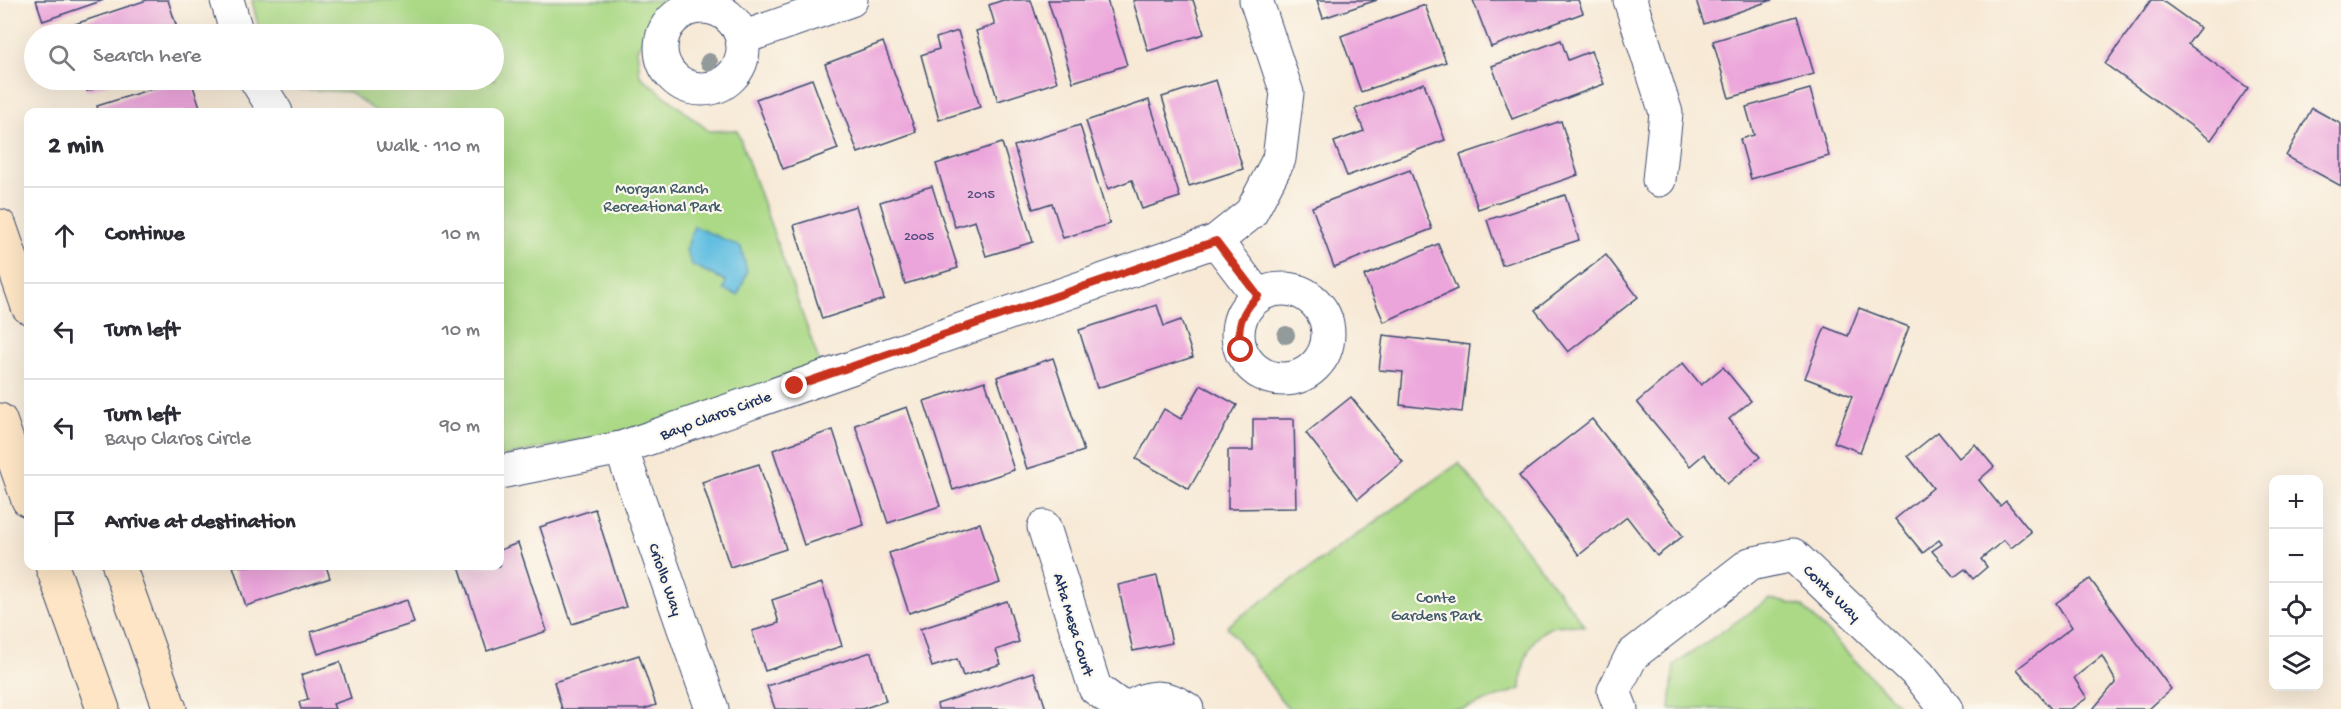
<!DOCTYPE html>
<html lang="en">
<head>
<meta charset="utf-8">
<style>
	:root { --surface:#fff; --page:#f2f2f3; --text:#2b2b33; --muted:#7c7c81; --line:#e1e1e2 }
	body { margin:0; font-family:"Gochi Hand",sans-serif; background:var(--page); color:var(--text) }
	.controls { position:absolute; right:18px; bottom:18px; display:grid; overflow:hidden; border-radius:12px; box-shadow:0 6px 24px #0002 }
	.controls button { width:54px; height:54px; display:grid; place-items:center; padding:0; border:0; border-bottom:2px solid var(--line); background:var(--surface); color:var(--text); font:30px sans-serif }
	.stop { position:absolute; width:18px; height:18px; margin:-14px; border:4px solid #c8321e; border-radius:50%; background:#fff }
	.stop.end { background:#c8321e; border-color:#fff; box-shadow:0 2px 6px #0008 }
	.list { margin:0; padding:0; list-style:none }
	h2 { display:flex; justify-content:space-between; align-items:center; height:78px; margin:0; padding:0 24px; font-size:26px }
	h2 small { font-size:20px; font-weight:400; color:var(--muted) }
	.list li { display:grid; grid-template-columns:39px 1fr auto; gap:18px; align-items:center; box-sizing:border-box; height:96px; padding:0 24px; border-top:2px solid var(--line) }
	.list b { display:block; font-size:22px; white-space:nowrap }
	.list p { margin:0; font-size:20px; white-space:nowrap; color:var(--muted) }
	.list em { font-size:20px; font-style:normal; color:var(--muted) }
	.icon { flex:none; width:33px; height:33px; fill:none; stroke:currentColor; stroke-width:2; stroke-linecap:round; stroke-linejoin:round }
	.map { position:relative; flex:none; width:2341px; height:709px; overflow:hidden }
	.search { position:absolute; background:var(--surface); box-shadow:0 6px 24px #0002; left:24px; top:24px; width:480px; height:66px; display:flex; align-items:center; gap:15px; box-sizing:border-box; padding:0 21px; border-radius:33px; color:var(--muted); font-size:22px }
	.panel { position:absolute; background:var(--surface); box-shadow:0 6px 24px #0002; left:24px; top:108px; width:480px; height:462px; border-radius:12px }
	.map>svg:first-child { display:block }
	.green { fill:#abd986; stroke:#638472; stroke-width:1.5 }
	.water { fill:#63bfe1; stroke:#3f77a0; stroke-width:1.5 }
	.building { fill:#eca5db }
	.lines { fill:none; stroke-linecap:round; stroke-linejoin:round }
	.street-casing { stroke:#3c4b70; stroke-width:35 }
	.secondary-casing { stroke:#3c4b70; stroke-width:35 }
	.street { stroke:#fff; stroke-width:33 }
	.secondary { stroke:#fde5c5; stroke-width:33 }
	.tree { fill:#929a9a }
	.route { stroke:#c8321e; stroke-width:8 }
	.labels { text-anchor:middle; stroke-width:4.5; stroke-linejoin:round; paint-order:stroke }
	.number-label { font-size:14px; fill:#4f4c7d }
	.park-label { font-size:16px; fill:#3f5a68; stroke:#fbf7ec }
	.street-label { font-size:16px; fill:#1b2f5e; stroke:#fbf7ec }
</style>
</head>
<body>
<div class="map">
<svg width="2341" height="709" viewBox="0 0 2341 709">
	<rect width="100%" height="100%" fill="#fbf7ec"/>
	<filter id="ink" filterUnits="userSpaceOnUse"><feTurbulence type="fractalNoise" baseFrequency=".0167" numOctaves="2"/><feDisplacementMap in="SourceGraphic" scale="12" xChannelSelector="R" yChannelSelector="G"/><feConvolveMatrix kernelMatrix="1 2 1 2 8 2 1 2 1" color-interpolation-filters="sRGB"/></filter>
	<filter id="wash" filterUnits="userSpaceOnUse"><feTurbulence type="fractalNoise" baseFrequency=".008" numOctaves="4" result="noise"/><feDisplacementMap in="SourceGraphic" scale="24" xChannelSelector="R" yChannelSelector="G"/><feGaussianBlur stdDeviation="1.35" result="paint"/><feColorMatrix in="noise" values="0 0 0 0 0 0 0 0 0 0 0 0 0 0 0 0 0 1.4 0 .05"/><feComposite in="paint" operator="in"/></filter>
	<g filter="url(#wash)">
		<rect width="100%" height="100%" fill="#f7e9d6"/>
		<g class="green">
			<polygon points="252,0 666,0 637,49 640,76 709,131 737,130 820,364 679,419 500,457 500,112 377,112 349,92 273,88 271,80 494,80 494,34 260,34"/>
			<path d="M1459 463 1585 626C1576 626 1564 624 1555 626 1528 633 1522 666 1521 689L1462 709H1288L1227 626Z"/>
			<polygon points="1769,599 1802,606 1902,709 1670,709 1674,665"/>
		</g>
		<polygon class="water" points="694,226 741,247 747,272 738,295 724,290 726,281 692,265 686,250"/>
		<g id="blocks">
			<g class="building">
				<polygon points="36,0 104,0 43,21"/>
				<polygon points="147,0 168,0 179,34 68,34 66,27"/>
				<polygon points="1003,0 1031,0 1057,82 998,101 976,31 995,25 989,5"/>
				<polygon points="1048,0 1107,0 1127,65 1073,82"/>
				<polygon points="1136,0 1193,0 1204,34 1148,51 1133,1"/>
				<polygon points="1317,0 1377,0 1323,18"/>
				<polygon points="1473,0 1578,0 1583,13 1491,47"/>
				<polygon points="1696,0 1772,0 1704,24"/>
				<polygon points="2151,0 2161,0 2200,28 2188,44 2248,88 2211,140 2105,64"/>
				<polygon points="1425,5 1446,62 1361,92 1341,36"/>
				<polygon points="1797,16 1814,74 1729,98 1713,41"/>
				<polygon points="958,31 980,107 939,120 921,55 939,49 936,38"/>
				<polygon points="1561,40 1568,60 1591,51 1604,84 1512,119 1492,66"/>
				<polygon points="883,42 916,132 858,153 825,64"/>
				<polygon points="812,79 838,149 783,169 756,99"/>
				<polygon points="83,80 118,80 87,91"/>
				<polygon points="180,80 191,80 201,110 192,112 99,112 97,106"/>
				<polygon points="1216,80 1243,169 1189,186 1162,97"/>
				<polygon points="1424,83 1445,140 1347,176 1334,142 1364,131 1355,109"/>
				<polygon points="1810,89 1829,156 1751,179 1740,139 1754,135 1746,107"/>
				<polygon points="1149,100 1180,197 1142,209 1132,180 1108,189 1086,121"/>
				<polygon points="2312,108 2341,124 2341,186 2286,156"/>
				<polygon points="1561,121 1578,175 1478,209 1460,155"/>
				<polygon points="1080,125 1110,224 1063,238 1052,203 1033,209 1014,146"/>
				<polygon points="1002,143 1033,242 986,256 975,221 955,227 936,164"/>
				<polygon points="1410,170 1432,229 1334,267 1312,207"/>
				<polygon points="932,186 958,268 905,284 880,202"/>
				<polygon points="1565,195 1579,240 1502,265 1487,220"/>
				<polygon points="856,206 884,299 822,319 794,225"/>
				<polygon points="1438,244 1457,289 1384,322 1364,276"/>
				<polygon points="1606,255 1638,297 1568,352 1535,310"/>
				<polygon points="1157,305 1164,326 1181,320 1193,357 1097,388 1079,330"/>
				<polygon points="1859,308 1909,327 1860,452 1834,442 1852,396 1805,378 1825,327 1848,336"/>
				<polygon points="1383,335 1470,345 1462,412 1400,405 1403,372 1379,370"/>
				<polygon points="1053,358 1084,451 1027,469 997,377"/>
				<polygon points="1683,363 1701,385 1723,367 1751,401 1729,419 1760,457 1727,484 1704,454 1690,466 1637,402"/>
				<polygon points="985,381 1014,470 953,490 924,401"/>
				<polygon points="1201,385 1237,405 1189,489 1136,459 1164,409 1181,419"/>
				<polygon points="1351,397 1403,462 1358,499 1306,433"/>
				<polygon points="907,407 940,506 888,523 855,425"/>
				<polygon points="1253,419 1294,419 1296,508 1228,509 1228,450 1253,450"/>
				<polygon points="1592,419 1683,536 1657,556 1627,517 1579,555 1519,476"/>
				<polygon points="833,430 864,525 804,545 773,450"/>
				<polygon points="1938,432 1959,458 1975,444 1994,467 1979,480 2000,506 2006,501 2031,532 2011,548 2004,540 1981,559 1987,567 1973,579 1965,569 1954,577 1932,551 1942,544 1939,540 1923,553 1895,519 1933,488 1908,456"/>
				<polygon points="759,464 786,549 730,567 702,482"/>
				<polygon points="595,509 626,607 572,624 540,527"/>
				<polygon points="980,523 1000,583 909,613 889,553"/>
				<polygon points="518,543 547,631 487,651 459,566 500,566 500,550"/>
				<polygon points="233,566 326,566 330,578 246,606"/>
				<polygon points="1157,576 1172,643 1133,651 1118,585"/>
				<polygon points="2090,579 2171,689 2149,709 2093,709 2116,682 2102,656 2074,678 2087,698 2071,709 2051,709 2017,669 2072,627 2056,603"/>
				<polygon points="822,583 842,646 765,671 752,631 779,623 772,600"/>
				<polygon points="407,600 414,623 318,654 311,632"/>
				<polygon points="1007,601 1019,642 996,650 1001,664 963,676 957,659 932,667 920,629"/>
				<polygon points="871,652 886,701 862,709 775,709 767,686"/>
				<polygon points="639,655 656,705 644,709 562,709 554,682"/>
				<polygon points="340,662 351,698 333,704 335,709 301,709 299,702 308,699 301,675"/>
				<polygon points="1034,672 1046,709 938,709 937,704"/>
			</g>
		</g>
	</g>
	<g filter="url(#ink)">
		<use href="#blocks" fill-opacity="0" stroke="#3c4b70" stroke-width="1.5"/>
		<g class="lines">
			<g class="street-casing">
				<g id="street">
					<polyline points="227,0 237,34"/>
					<polyline points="1630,0 1666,113 1659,180"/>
					<circle cx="702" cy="48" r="41"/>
					<polyline points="742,38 851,0"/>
					<polyline points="256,80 276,112"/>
					<polyline points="1216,241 1258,296"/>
					<circle cx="1283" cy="334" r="45"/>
					<polyline points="621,448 712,709"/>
					<polyline points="500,472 621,448 1216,241 1251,213 1279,159 1287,93 1256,0"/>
					<polyline points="1044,527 1095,688 1124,709"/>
					<path d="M1128 709C1148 694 1167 695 1187 709"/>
					<polyline points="1621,709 1614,691 1632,655 1750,564 1793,555 1919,675 1946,709"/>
				</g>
			</g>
			<g class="secondary-casing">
				<g id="secondary">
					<polyline points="0,226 28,307"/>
					<polyline points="0,420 28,500"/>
					<polyline points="52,566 103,709"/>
					<polyline points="119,566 170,709"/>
				</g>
			</g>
			<use href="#street" class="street"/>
			<use href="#secondary" class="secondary"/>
		</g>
		<g class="tree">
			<circle cx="709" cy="62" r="9"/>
			<circle cx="1286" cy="335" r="9"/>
		</g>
	</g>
	<g class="lines" filter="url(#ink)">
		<path class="route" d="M795 386 1216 241 1258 296C1241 312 1236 327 1241 350"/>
	</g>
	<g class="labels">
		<g class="number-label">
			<text x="981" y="198">2015</text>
			<text x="919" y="240">2005</text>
		</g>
		<g class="park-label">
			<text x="662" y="193">Morgan Ranch<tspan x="662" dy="18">Recreational Park</tspan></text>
			<text x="1436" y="602">Conte<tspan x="1436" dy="18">Gardens Park</tspan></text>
		</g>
		<g class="street-label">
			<text transform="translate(715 414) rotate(-20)" y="6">Bayo Claros Circle</text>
			<text transform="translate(667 579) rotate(71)" y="6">Criollo Way</text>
			<text transform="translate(1833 592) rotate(44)" y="6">Conte Way</text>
			<text transform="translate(1075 624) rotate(73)" y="6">Alta Mesa Court</text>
		</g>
	</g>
</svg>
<div class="controls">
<button>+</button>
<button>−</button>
<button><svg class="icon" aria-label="locate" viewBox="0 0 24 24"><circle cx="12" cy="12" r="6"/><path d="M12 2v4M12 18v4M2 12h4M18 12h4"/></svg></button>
<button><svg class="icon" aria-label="layers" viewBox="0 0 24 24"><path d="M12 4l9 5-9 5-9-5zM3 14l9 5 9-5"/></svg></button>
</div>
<div class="stop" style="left:1241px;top:350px"></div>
<div class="stop end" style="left:795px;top:386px"></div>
<div class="search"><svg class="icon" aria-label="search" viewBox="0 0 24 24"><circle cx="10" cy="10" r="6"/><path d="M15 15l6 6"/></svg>Search here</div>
<section class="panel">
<h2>2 min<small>Walk · 110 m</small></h2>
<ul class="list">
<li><svg class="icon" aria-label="ahead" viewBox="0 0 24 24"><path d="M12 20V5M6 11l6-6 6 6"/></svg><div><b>Continue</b></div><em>10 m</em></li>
<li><svg class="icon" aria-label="left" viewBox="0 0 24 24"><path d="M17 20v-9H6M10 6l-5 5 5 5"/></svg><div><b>Turn left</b></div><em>10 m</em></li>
<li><svg class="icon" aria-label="left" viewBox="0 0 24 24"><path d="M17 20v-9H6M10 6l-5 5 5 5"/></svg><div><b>Turn left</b><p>Bayo Claros Circle</p></div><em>90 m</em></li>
<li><svg class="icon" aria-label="arrive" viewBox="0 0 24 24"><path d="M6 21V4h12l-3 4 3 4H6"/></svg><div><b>Arrive at destination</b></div></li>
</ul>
</section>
</div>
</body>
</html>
